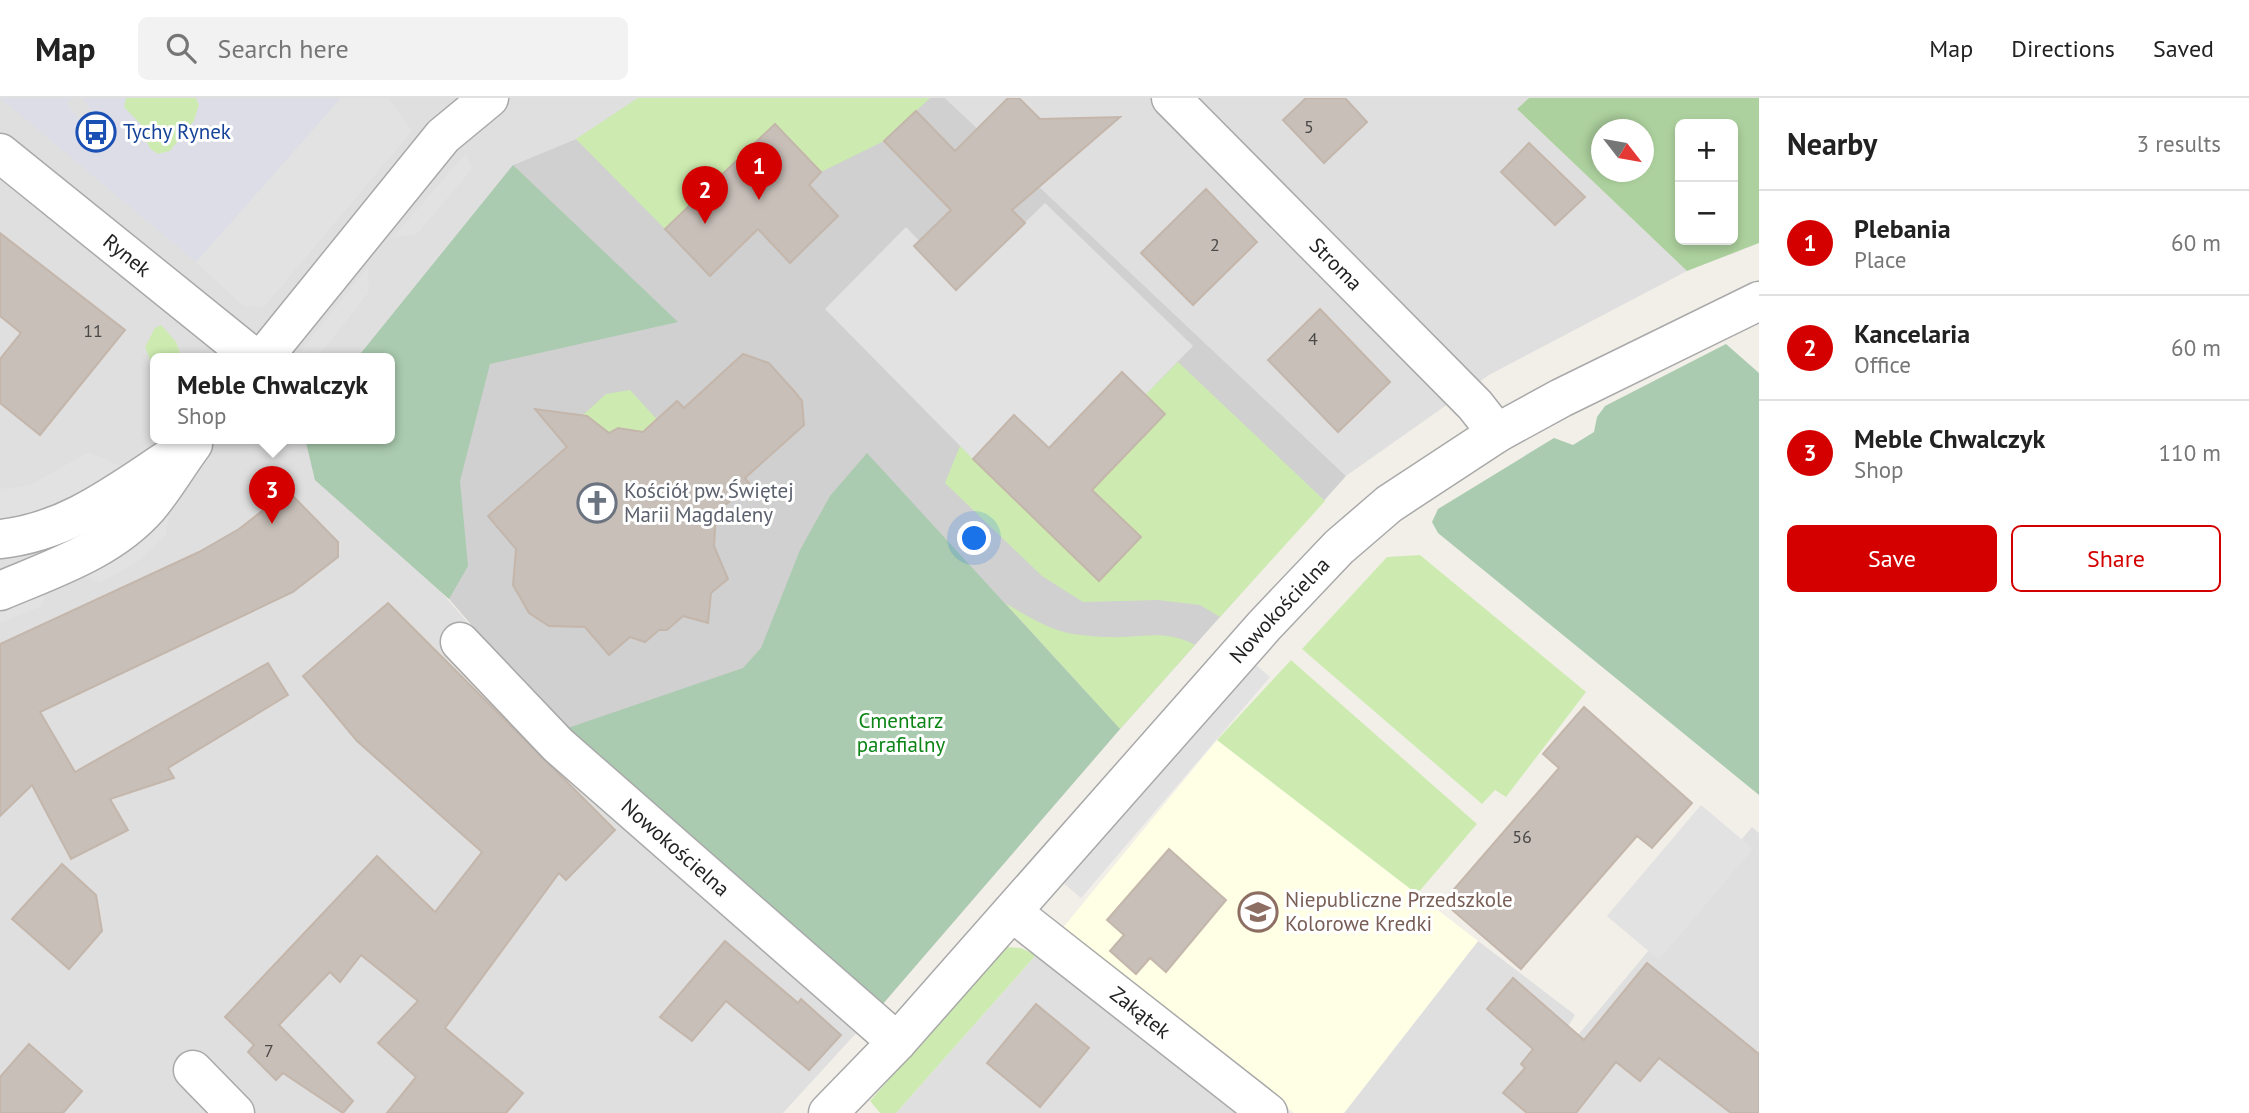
<!DOCTYPE html>
<meta charset="utf-8">
<style>
body{margin:0;font-family:"PT Sans",sans-serif;background:#f2f2f2;color:#222}
.controls{position:absolute;right:21px;top:21px;display:grid;overflow:hidden;border-radius:10px;box-shadow:0 4px 10px #0003}
.controls button{width:63px;height:63px;display:grid;place-items:center;padding:0;border:0;border-bottom:2px solid #e0e0e0;background:#fff;color:#222;font:35px sans-serif}
.compass{position:absolute;left:1591px;top:21px;width:63px;height:63px;border-radius:50%;background:#fff;box-shadow:0 4px 10px #0003;rotate:121deg}
.you{position:absolute;left:975px;top:441px;width:24px;height:24px;margin:-18px;border:5px solid #fff;border-radius:50%;background:#1a73e8;box-shadow:0 0 0 10px #1a73e833}
.badge{display:grid;place-items:center;width:46px;height:46px;border-radius:50%;background:#d40000;color:#fff;font-size:23px;font-weight:700}
.pin{position:absolute;translate:-50% -58px;filter:drop-shadow(0 2px 4px #0008)}
.pin::after{content:'';position:absolute;top:37px;width:24px;height:21px;background:inherit;clip-path:polygon(0 0,100% 0,50% 100%)}
.popup{position:absolute;left:150px;top:255px;width:245px;height:91px;box-sizing:border-box;display:grid;place-content:center;border-radius:10px;background:#fff;filter:drop-shadow(0 2px 5px #0005);font-size:23px;white-space:nowrap;color:#767676}
.popup b{font-size:26px;color:#222}
.popup::after{content:'';position:absolute;left:50%;top:100%;margin-left:-14px;border:14px solid transparent;border-top-color:#fff}
.list{margin:0;padding:0;list-style:none}
h2{display:flex;justify-content:space-between;align-items:center;height:91px;margin:0;padding:0 28px;font-size:30px}
h2 small{font-size:23px;font-weight:400;color:#767676}
.list li{display:grid;grid-template-columns:46px 1fr auto;gap:21px;align-items:center;box-sizing:border-box;height:105px;padding:0 28px;border-top:2px solid #e0e0e0}
.list b{display:block;font-size:26px;white-space:nowrap}
.list p{margin:0;font-size:23px;white-space:nowrap;color:#767676}
.list em{font-size:23px;font-style:normal;color:#767676}
.actions{display:flex;gap:14px;padding:21px 28px}
.actions a{flex:1;padding:16px 0;border:2px solid #d40000;border-radius:10px;text-align:center;font-size:24px;color:#d40000}
.actions .main{background:#d40000;color:#fff}
.icon{flex:none;width:38px;height:38px;fill:none;stroke:currentColor;stroke-width:2;stroke-linecap:round;stroke-linejoin:round}
.map{position:relative;flex:none;width:1759px;height:1015px;overflow:hidden}
header{display:flex;align-items:center;gap:42px;box-sizing:border-box;height:98px;padding:0 35px;background:#fff;border-bottom:2px solid #e0e0e0}
header strong{font-size:33px}
nav{display:flex;gap:38px;margin-inline-start:auto;font-size:24px}
.search{width:490px;height:63px;background:#f2f2f2;display:flex;align-items:center;gap:18px;box-sizing:border-box;padding:0 24px;border-radius:10px;color:#767676;font-size:26px}
main{display:flex}
aside{flex:1;background:#fff}
.map>svg:first-child{display:block}
.residential{fill:#e0dfdf}
.education{fill:#ffffe5}
.religious{fill:#d0d0d0}
.grass{fill:#cdebb0}
.forest{fill:#add19e;fill-rule:evenodd}
.cemetery{fill:#aacbaf}
.parking{fill:#e2e2e2}
.plaza{fill:#dddde8}
.building{fill:#c7bfb8;stroke:#c4b6ab;stroke-width:2}
.lines{fill:none;stroke-linecap:round;stroke-linejoin:round}
.minor-casing{stroke:#a9a9a9;stroke-width:41}
.minor{stroke:#fff;stroke-width:38}
.labels{text-anchor:middle;stroke-width:6;stroke-linejoin:round;paint-order:stroke}
.number-label{font-size:18px;fill:#4b4948}
.transit-label{font-size:21px;fill:#164399;stroke:#fff;text-anchor:start}
.street-label{font-size:21px;fill:#222;stroke:#fff}
.worship-label{font-size:21px;fill:#5b616d;stroke:#fff;text-anchor:start}
.park-label{font-size:21px;fill:#0c8416;stroke:#fff}
.education-label{font-size:21px;fill:#785e54;stroke:#fff;text-anchor:start}
</style>
<header>
<strong>Map</strong>
<div class="search"><svg class="icon" aria-label="search" viewBox="0 0 24 24"><circle cx="10" cy="10" r="6"/><path d="M15 15l6 6"/></svg>Search here</div>
<nav><a>Map</a><a>Directions</a><a>Saved</a></nav>
</header>
<main>
<div class="map">
<svg width="1759" height="1015" viewBox="0 0 1759 1015">
<rect width="100%" height="100%" fill="#f2efe9"/>
<g class="residential">
<path d="M0 0H638L576 41 513 67 357 260H155V340H305L315 382 443 496 562 632 881 908 783 1015H0Z"/>
<path d="M945 0H1529L1518 12 1687 173 1489 277 1346 378Z"/>
<path d="M1752 729 1759 735V1015H1344L1478 843 1575 917 1564 935 1573 943Z"/>
<path d="M1036 857 1238 1015H896Z"/>
</g>
<path class="education" d="M1217 642 1478 843 1344 1015H1294L1062 831Z"/>
<path class="religious" d="M638 0H945L1346 378 1120 631 881 908 562 632 449 501 315 382 305 340H389V260H357L513 67 576 41Z"/>
<g class="grass">
<path d="M126 0H196L199 7 194 23 170 53 158 56C148 50 145 44 146 32L124 9Z"/>
<path d="M638 0H930L884 43 821 74 775 26 665 131 576 41Z"/>
<path d="M161 227 176 244 182 260H155V274L145 249 155 230Z"/>
<path d="M1178 264 1325 403 1220 519 1200 507 1158 502 1083 504 1042 478 945 385 960 348 1100 482 1141 439 1092 392 1165 316 1145 297Z"/>
<path d="M630 292 663 328 625 361 590 320 582 318 606 296Z"/>
<path d="M1420 457 1586 594 1506 699 1495 692 1482 706 1302 551 1387 459Z"/>
<path d="M1005 505C1026 517 1049 532 1073 536 1089 538 1106 540 1122 539 1150 538 1169 533 1195 547L1120 631Z"/>
<path d="M1291 562 1477 726 1417 796 1217 642Z"/>
<path d="M1004 849 1021 850 1036 857 896 1015H880L870 1003Z"/>
</g>
<path class="forest" d="M1529 0H1759V145L1687 173 1517 11ZM1680 26H1733V142H1680ZM1602 32H1644V74H1602Z"/>
<g class="cemetery">
<path d="M513 67 678 224 490 266 460 383 468 468 449 501 315 382 305 340H389V260H357Z"/>
<path d="M1726 246 1759 275V697L1438 435 1432 424 1438 411 1554 340 1573 347 1594 334 1597 319 1605 308Z"/>
<path d="M867 355 1120 631 881 908 562 632 743 570 761 550 800 452 830 398Z"/>
</g>
<g class="parking">
<path d="M341 0H389L412 33 264 209 243 208 196 164Z"/>
<path d="M466 55 472 71 416 137 393 139Z"/>
<path d="M1045 105 1193 248 1145 297 1121 274 1049 350 1014 318 973 361 825 211 906 129 961 187Z"/>
<path d="M368 169 369 194 317 260H295Z"/>
<path d="M89 354 124 370 81 399 34 420 0 425V391L30 387Z"/>
<path d="M169 416 166 437 137 464 99 485 81 476 126 449Z"/>
<path d="M46 491 42 508 0 525V508Z"/>
<path d="M1250 562 1270 579 1081 800 1061 783Z"/>
<path d="M1701 707 1753 751 1659 862 1607 818Z"/>
</g>
<path class="plaza" d="M0 0H72L66 5 80 23 92 13 82 0H126L124 9 146 32 145 42 150 51 158 56 170 53 194 23 199 7 196 0H341L196 164Z"/>
<g class="building">
<path d="M1008 0H1019L1040 21 1120 19 1012 112 1025 125 956 192 914 148 951 112 884 43 916 13 955 53Z"/>
<path d="M1306 0H1345L1367 24 1324 65 1283 22Z"/>
<path d="M775 26 821 74 809 87 838 118 790 165 758 131 710 178 665 131Z"/>
<path d="M1529 45 1585 99 1555 127 1501 74Z"/>
<path d="M1206 91 1257 144 1193 207 1141 155Z"/>
<path d="M0 135 125 232 40 337 0 305V261L21 235 0 218Z"/>
<path d="M1320 211 1390 284 1338 334 1268 262Z"/>
<path d="M743 256 769 265 794 293 802 303 804 327 745 380 749 385 716 416 714 448 728 481 711 495 708 525 683 518 667 532H659L645 544 630 539 609 557 585 529 549 528 529 515 513 487 516 451 488 418 567 349 535 311 587 318 609 335 618 330 643 334 677 303 684 310Z"/>
<path d="M1122 274 1165 316 1092 392 1141 439 1099 483 973 361 1014 317 1049 350Z"/>
<path d="M288 393 338 444V459L293 494 40 614 75 674 268 565 288 597 168 670 174 680 110 701 128 732 71 761 32 687 0 718V546L199 454 239 431Z"/>
<path d="M388 505 615 732 566 782 559 775 445 930 523 995 506 1015H387L416 979 378 945 418 903 361 857 340 884 330 874 279 927 353 1003 343 1015 283 975 276 982 248 954 254 947 225 919 377 758 435 814 482 754 357 643 303 578Z"/>
<path d="M1584 609 1692 705 1652 750 1637 738 1521 871 1443 804 1559 670 1543 656Z"/>
<path d="M1169 751 1226 802 1166 874 1150 860 1136 876 1110 853 1124 837 1107 822Z"/>
<path d="M62 766 96 797 102 833 69 871 12 821Z"/>
<path d="M725 843 798 905 801 901 841 937 809 972 726 903 692 943 660 919Z"/>
<path d="M1647 865 1759 956V1015H1731L1659 960 1640 983 1616 964 1576 1015H1527L1503 995 1525 970 1521 966 1533 951 1487 911 1513 880 1584 942Z"/>
<path d="M1036 906 1089 950 1040 1009 987 965Z"/>
<path d="M29 946 82 993 63 1015H0V979Z"/>
</g>
<g class="lines">
<g class="minor-casing">
<g id="minor">
<path id="s1" d="M1171 0 1475 307 1497 335"/>
<path id="s2" d="M0 55 254 260"/>
<path d="M263 260 443 38 489 0"/>
<path d="M0 441C68 434 118 394 173 358"/>
<path d="M0 493C52 471 111 452 149 408 165 389 178 366 193 346"/>
<path id="s3" d="M460 544 558 647 897 944"/>
<path id="s4" d="M1012 814 1268 1015"/>
<path d="M193 972 235 1015"/>
<path id="s5" d="M828 1015 897 944 1264 528 1339 449 1389 406 1497 335 1561 300 1759 203"/>
</g>
</g>
<use href="#minor" class="minor"/>
</g>
<defs>
<g id="bus-ring" transform="scale(2.0125)"><circle r="9.5" fill="#fff" stroke="#1a4fb4" stroke-width="1.5"/><path d="M-5-6H5V4H4V6H2V4H-2V6H-4V4H-5ZM-3.5-4V0h7V-4ZM-3.5 1.2v1.5H-2V1.2ZM2 1.2v1.5H3.5V1.2Z" fill="#1a4fb4"/></g>
<g id="church-ring" transform="scale(2.0125)"><circle r="9.5" fill="#fff" stroke="#6b7280" stroke-width="1.5"/><path d="M-1.2-6h2.4v3.5h3.3v2.4h-3.3V6h-2.4V-.1h-3.3v-2.4h3.3Z" fill="#6b7280"/></g>
<g id="school-ring" transform="scale(2.0125)"><circle r="9.5" fill="#fff" stroke="#8d6e63" stroke-width="1.5"/><path d="M0-5L7-2L0 1L-7-2ZM-4 1L0 2.5L4 1V4Q0 6-4 4Z" fill="#8d6e63"/></g>
</defs>
<g fill-rule="evenodd">
<use href="#bus-ring" x="96" y="34"/>
<use href="#church-ring" x="597" y="405"/>
<use href="#school-ring" x="1258" y="814"/>
</g>
<g class="labels">
<g class="number-label">
<text x="1309" y="35">5</text>
<text x="1215" y="153">2</text>
<text x="93" y="239">11</text>
<text x="1313" y="247">4</text>
<text x="1522" y="745">56</text>
<text x="269" y="959">7</text>
</g>
<g class="transit-label">
<text x="123" y="41">Tychy Rynek</text>
</g>
<g class="street-label">
<text dy="7" stroke="none"><textPath href="#s2" startOffset="163">Rynek</textPath></text>
<text dy="7" stroke="none"><textPath href="#s1" startOffset="234">Stroma</textPath></text>
<text dy="7" stroke="none"><textPath href="#s5" startOffset="676">Nowokościelna</textPath></text>
<text dy="7" stroke="none"><textPath href="#s3" startOffset="298">Nowokościelna</textPath></text>
<text dy="7" stroke="none"><textPath href="#s4" startOffset="163">Zakątek</textPath></text>
</g>
<g class="worship-label">
<text x="624" y="400">Kościół pw. Świętej<tspan x="624" dy="24">Marii Magdaleny</tspan></text>
</g>
<g class="park-label">
<text x="901" y="630">Cmentarz<tspan x="901" dy="24">parafialny</tspan></text>
</g>
<g class="education-label">
<text x="1285" y="809">Niepubliczne Przedszkole<tspan x="1285" dy="24">Kolorowe Kredki</tspan></text>
</g>
</g>
</svg>
<div class="controls">
<button>+</button>
<button>−</button>
</div>
<svg class="compass" viewBox="-18 -18 36 36"><path d="M0-13l5 13h-10z" fill="#e53935"/><path d="M0 13l5-13h-10z" fill="#767676"/></svg>
<div class="you"></div>
<div class="pin badge" style="left:759px;top:102px">1</div>
<div class="pin badge" style="left:705px;top:126px">2</div>
<div class="pin badge" style="left:272px;top:426px">3</div>
<div class="popup"><b>Meble Chwalczyk</b>Shop</div>
</div>
<aside>
<h2>Nearby<small>3 results</small></h2>
<ul class="list">
<li><span class="badge">1</span><div><b>Plebania</b><p>Place</p></div><em>60 m</em></li>
<li><span class="badge">2</span><div><b>Kancelaria</b><p>Office</p></div><em>60 m</em></li>
<li><span class="badge">3</span><div><b>Meble Chwalczyk</b><p>Shop</p></div><em>110 m</em></li>
</ul>
<div class="actions"><a class="main">Save</a><a>Share</a></div>
</aside>
</main>
